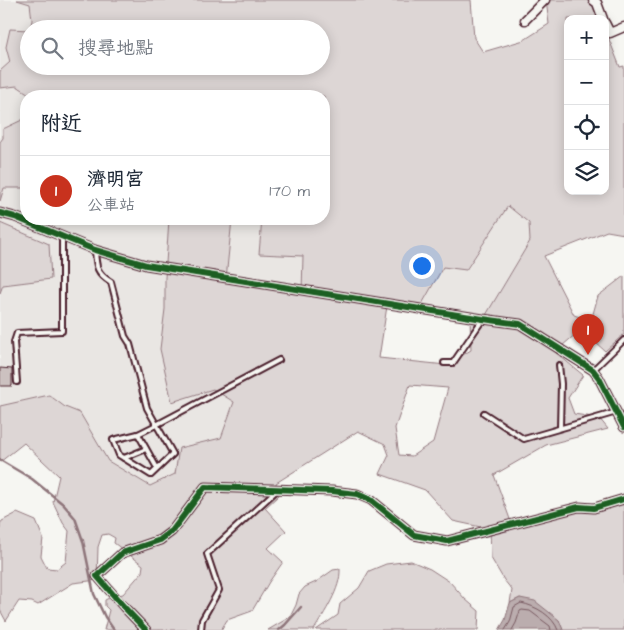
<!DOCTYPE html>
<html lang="zh-TW">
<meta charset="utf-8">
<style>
body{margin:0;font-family:"Architects Daughter","LXGW WenKai TC",sans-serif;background:#f2f2f3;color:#1f2937}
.controls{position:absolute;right:15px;top:15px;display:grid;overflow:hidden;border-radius:10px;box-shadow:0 2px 12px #0003}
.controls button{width:45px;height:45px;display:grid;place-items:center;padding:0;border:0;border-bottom:1px solid #e0e1e3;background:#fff;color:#1f2937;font:25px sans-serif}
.you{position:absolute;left:421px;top:265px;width:18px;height:18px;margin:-12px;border:4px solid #fff;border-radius:50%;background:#1a73e8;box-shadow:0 0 0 8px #1a73e833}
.badge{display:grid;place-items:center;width:32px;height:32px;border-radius:50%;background:#c8321e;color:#fff;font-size:16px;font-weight:700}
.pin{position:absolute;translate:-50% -41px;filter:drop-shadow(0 1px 2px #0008)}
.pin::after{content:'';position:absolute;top:26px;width:18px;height:15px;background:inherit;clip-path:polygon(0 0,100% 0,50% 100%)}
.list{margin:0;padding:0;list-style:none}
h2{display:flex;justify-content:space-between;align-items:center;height:65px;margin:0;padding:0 20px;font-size:21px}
h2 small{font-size:16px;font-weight:400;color:#747a83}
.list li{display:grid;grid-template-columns:32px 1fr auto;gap:15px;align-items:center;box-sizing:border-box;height:70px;padding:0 20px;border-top:1px solid #e0e1e3}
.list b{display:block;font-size:19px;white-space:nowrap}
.list p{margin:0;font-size:16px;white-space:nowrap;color:#747a83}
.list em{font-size:16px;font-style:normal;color:#747a83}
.icon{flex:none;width:28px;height:28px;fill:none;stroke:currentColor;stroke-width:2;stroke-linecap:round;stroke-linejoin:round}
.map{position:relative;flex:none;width:624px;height:630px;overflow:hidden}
.search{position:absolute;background:#fff;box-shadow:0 2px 12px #0003;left:20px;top:20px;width:310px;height:55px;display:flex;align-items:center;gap:12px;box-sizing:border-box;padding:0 18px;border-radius:28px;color:#747a83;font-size:19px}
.panel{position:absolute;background:#fff;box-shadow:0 2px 12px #0003;left:20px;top:90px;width:310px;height:135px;border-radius:20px}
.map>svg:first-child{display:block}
.built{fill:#e9e6e3}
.green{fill:#ddd6d5;stroke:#947a80;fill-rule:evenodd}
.water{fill:#bbadae;stroke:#8e747a}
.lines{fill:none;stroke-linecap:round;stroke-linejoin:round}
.shore{stroke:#77585f;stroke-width:1}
.stream{stroke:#8e747a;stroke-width:2.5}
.building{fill:#ccc1c0;stroke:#4a1f2b}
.service-casing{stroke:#4a1f2b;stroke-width:8}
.minor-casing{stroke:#4a1f2b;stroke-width:11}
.service{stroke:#f6f6f2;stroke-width:4}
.minor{stroke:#f6f6f2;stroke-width:8}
.cycleway-casing{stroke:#f6f6f2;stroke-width:9}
.cycleway{stroke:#1b5e20;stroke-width:6}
</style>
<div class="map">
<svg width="624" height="630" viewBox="0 0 624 630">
<rect width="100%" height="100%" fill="#f6f6f2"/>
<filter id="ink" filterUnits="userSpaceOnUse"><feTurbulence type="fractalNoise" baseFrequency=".02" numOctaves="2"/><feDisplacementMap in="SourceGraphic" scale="10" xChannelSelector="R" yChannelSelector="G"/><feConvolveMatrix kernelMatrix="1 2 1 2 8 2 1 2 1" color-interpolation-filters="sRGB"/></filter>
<g filter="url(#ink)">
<g class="built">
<path d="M0 0H17L30 4 32 20 29 30 10 29 6 47 10 62 0 71Z"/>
<path d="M17 86 30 94V96H26V116L22 120 3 129V138L0 142V88Z"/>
<path d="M4 188H26V219H169L165 278V309L283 351 234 402 221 438 188 446 177 459 175 474 156 483 152 487 108 461 80 413 65 407 49 395 0 406V293L3 285 50 279 49 244 0 223V201Z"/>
<path d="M508 205 529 223 530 241 483 320 418 311 443 266 467 270Z"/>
<path d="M232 219H262L259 254 303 256 302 292 226 279Z"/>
</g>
<g class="green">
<path d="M17 0H471L474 38 483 52 524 40 549 24 546 0H593L601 19H568V191H605V29L620 67 624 66V234L607 231 544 256 574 315 591 321 598 296 624 276V334L605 351 587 335 577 333 555 352 583 375 568 398 574 414 599 418 608 429 546 445 494 475 511 522 624 501V630H563L559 620 520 598 510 603 512 590 504 580 491 558 490 529 453 521 425 490 380 474 389 455 385 444 358 431 276 483 279 495 265 508 286 531 268 548 283 562 269 582 252 611 227 620 221 630H104L109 610 105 606V600L113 596 123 594 142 572 143 565 114 543 115 538 108 534 102 535 98 547 97 580 73 583 38 605 32 602 19 601 6 621 0 610V524L2 521 17 513 36 521 43 538 41 556 47 568 57 569 66 562 69 531 63 523 53 502 59 476 24 443 0 462V406L49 395 65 407 80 413 108 461 150 486 175 474 179 448 221 438 234 402 213 389 172 402 160 349 165 309V278L169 219H232L226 279 302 292 303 256 259 254 262 219H324V96H30L29 94 17 86 0 88V71L10 62 6 47 10 29 29 30V66H321V29H30L32 20 30 4ZM508 206 529 223 530 241 483 320 470 318 471 350 446 365 379 358 387 306 418 311 443 267 466 270ZM410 385 448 388 433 442 412 456 399 455 395 428Z"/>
<path d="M26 116V188H4L0 201V142L3 138V129L22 120Z"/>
<path d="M0 223 49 244 51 279 3 285 0 293Z"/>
<path d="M411 561 430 569 450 582 465 599 479 611 478 630H316L338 615 340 604 359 588 369 571 386 564Z"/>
<path d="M340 569C341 589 324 613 314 630H268L290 617 296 605 299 594 305 587 316 582 333 570Z"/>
</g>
<path class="water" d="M520 598 535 601 559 620 563 630H499L505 620 510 603Z"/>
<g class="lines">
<g class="shore">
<path d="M505 630 510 622 514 607 521 603C536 606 553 616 558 630"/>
<path d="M512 630 516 623 520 611 522 610 530 611 550 626 551 630"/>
</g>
<g class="stream">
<path d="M0 460 32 479 63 504 75 518 83 541 94 594 105 617 114 630"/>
<path d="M279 630 285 625 301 607"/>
</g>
</g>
<path class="building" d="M0 368 12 369V386H0Z"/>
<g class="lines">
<g class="service-casing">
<g id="service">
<path d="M95 250C96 266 96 273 111 282L125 336 130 344 147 408 173 454 151 475 119 455 113 440 138 434 156 425 279 360"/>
<path d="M444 363H453L483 319"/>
<path d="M559 365 561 384 560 428"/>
<path d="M593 370 624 340"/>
<path d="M17 382 14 342 17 333 62 331V236"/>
<path d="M484 413 524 439 617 412"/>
<path d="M138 434 157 468"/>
<path d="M124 458 146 449"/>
<path d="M201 630 202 620 219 590 207 554 277 490"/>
</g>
</g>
<g class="minor-casing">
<g id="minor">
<path d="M593 0 597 3 603 19"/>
<path d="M525 20 545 0"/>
<path d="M605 23 610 33 624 27"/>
<path d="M0 213 15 217 95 250 146 265 483 319 520 324 593 370 599 378 624 427"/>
<path d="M146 630 124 607 97 576 122 553 160 540 172 531 205 487 332 491 357 494 371 500 414 535 447 541 579 507 594 508 624 499"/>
</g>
</g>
<use href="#service" class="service"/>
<use href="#minor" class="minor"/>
<g class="cycleway-casing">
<g id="cycleway">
<path d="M0 213 15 217 95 250 146 265 483 319 520 324 593 370 599 378 624 427"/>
<path d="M146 630 124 607 97 576 122 553 160 540 172 531 205 487 332 491 357 494 371 500 414 535 447 541 579 507 594 508 624 499"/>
</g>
</g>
<use href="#cycleway" class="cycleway"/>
</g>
</g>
</svg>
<div class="controls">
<button>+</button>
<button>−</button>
<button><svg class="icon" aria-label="locate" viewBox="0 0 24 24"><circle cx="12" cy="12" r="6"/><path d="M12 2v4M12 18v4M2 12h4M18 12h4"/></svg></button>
<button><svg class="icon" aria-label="layers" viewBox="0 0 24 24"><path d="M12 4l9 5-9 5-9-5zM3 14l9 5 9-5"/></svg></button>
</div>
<div class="you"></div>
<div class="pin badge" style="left:588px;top:355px">1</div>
<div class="search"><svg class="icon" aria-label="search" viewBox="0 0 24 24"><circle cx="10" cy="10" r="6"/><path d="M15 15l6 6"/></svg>搜尋地點</div>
<section class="panel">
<h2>附近<small></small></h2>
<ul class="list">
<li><span class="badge">1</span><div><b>濟明宮</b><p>公車站</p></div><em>170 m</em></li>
</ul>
</section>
</div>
